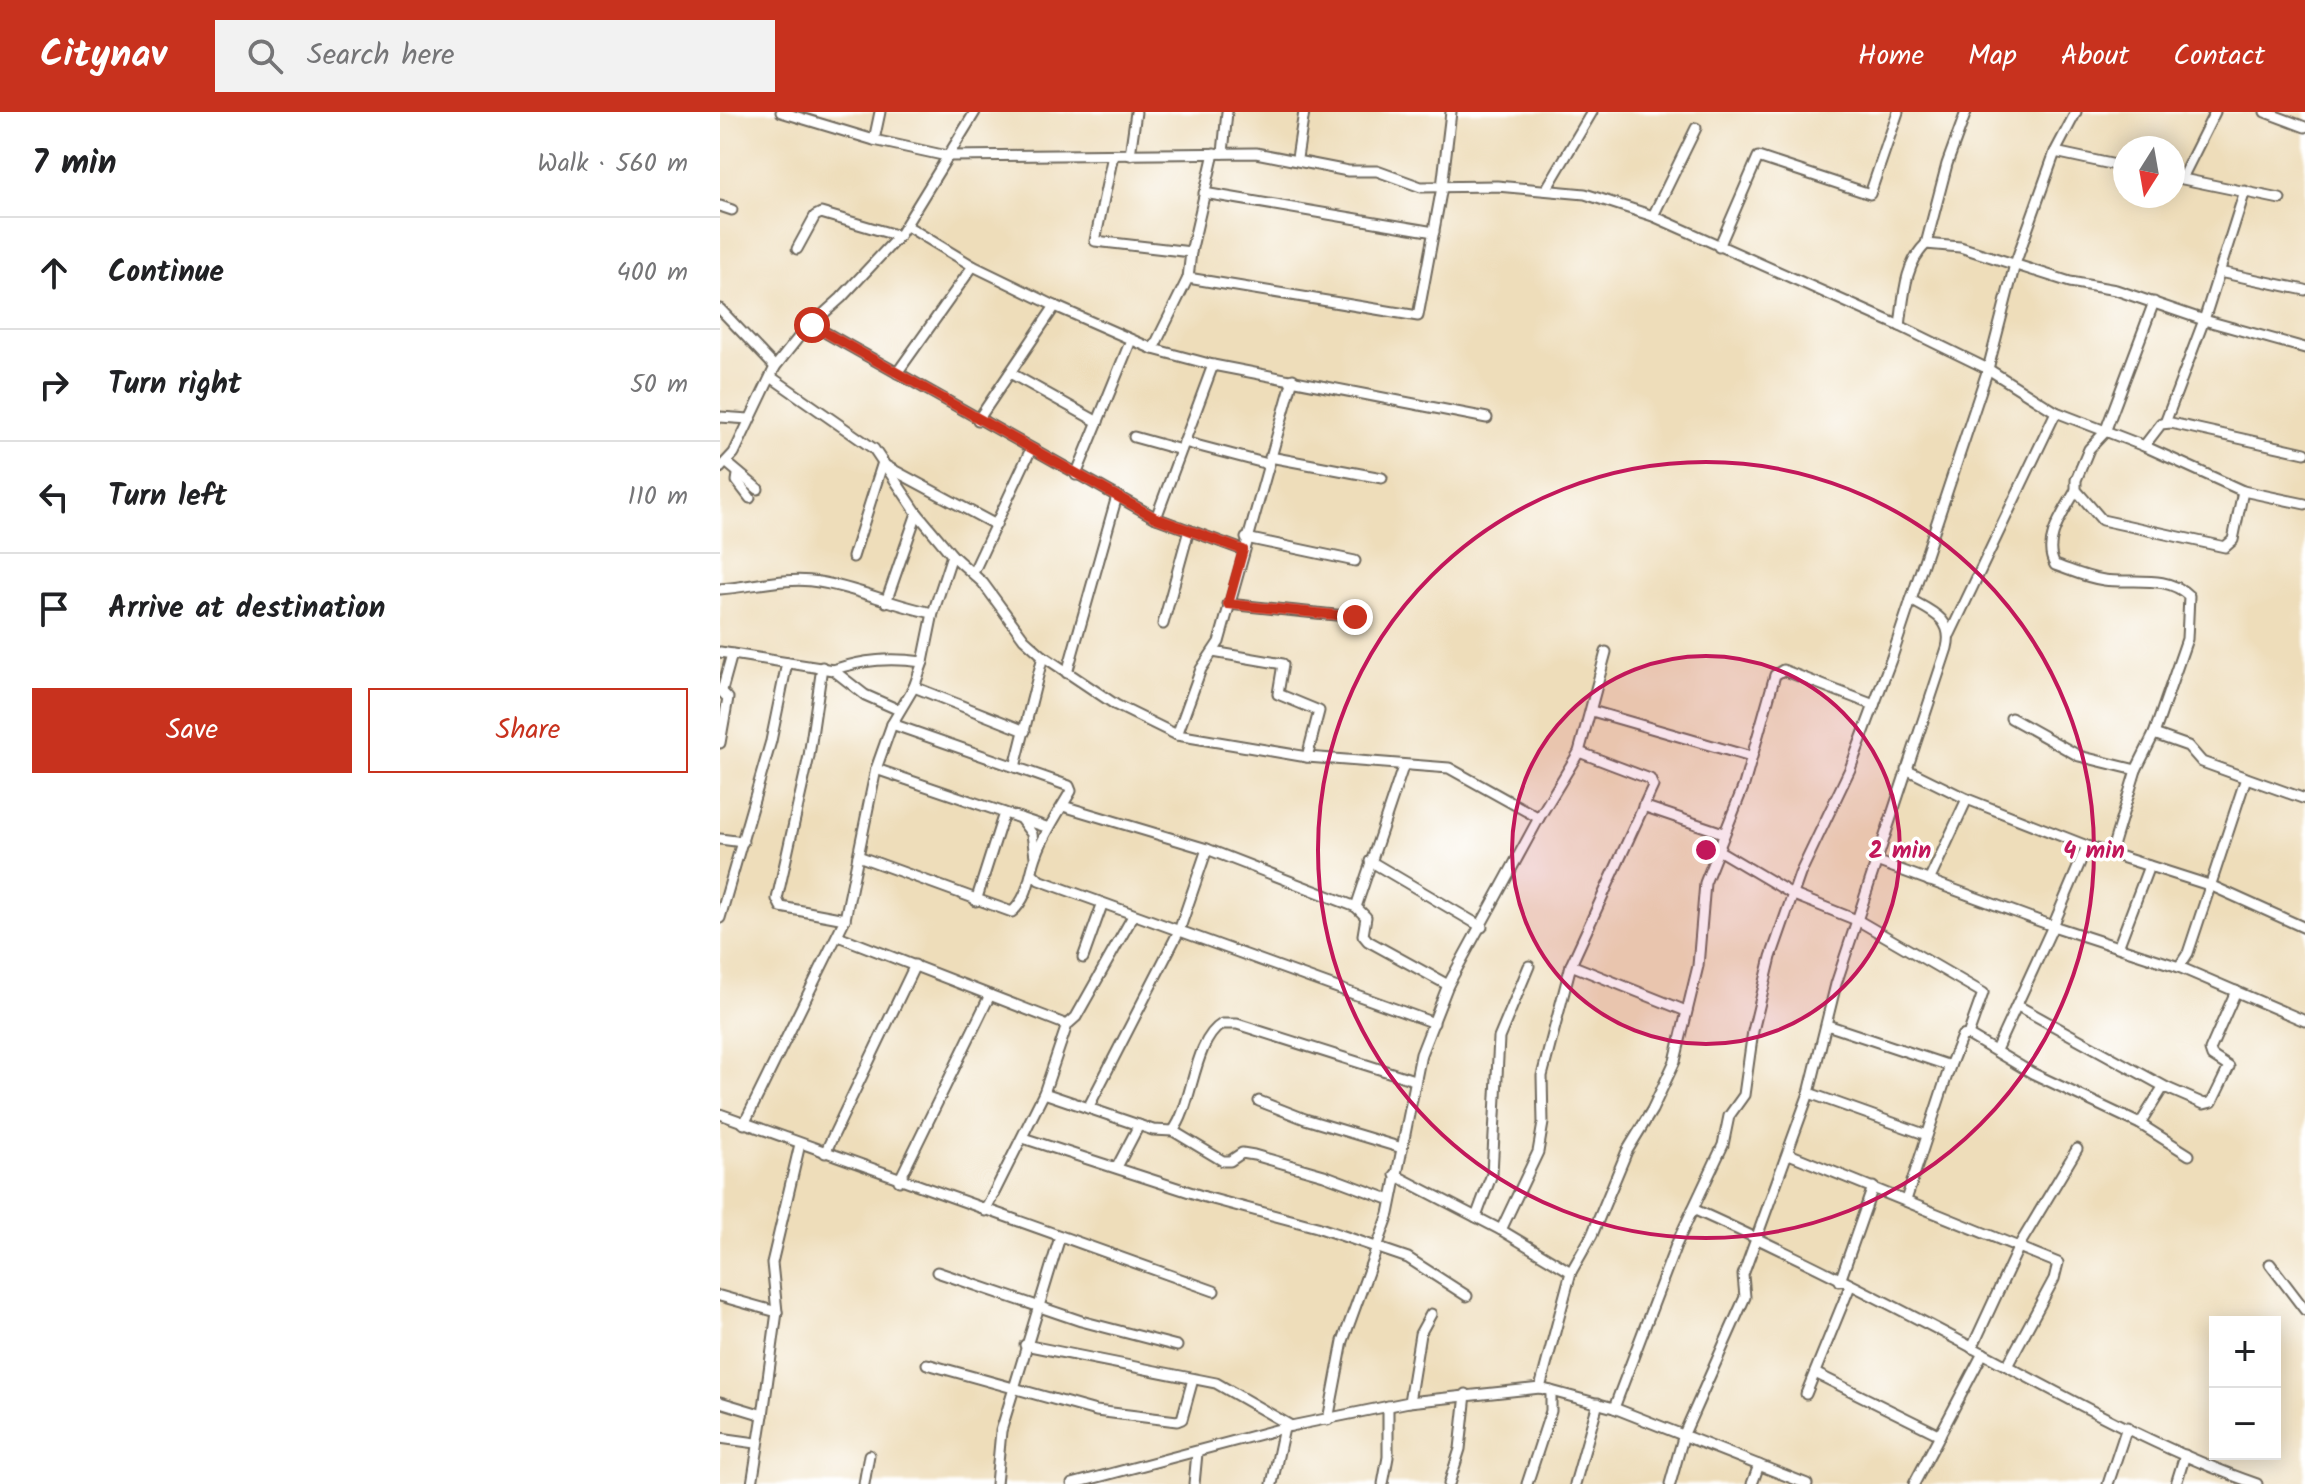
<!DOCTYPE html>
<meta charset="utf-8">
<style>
body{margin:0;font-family:Kalam,sans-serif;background:#f2f2f2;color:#202124}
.controls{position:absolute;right:24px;bottom:24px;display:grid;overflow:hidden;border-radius:0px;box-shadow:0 4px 20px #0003}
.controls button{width:72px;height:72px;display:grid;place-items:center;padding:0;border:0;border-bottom:2px solid #e0e0e0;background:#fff;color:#202124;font:40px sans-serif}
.compass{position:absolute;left:1393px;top:24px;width:72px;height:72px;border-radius:50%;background:#fff;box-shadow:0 4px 20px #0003;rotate:191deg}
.stop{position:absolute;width:24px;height:24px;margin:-18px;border:6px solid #c8321e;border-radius:50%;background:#fff}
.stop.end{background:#c8321e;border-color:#fff;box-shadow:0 2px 8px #0008}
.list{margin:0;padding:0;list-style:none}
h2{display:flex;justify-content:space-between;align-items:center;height:104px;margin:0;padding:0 32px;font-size:34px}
h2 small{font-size:26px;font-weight:400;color:#757577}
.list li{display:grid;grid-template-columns:52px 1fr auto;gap:24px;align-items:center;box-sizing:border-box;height:112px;padding:0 32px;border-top:2px solid #e0e0e0}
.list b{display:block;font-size:30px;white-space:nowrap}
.list em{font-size:26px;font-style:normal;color:#757577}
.actions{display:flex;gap:16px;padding:24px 32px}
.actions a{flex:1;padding:18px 0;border:2px solid #c8321e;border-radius:0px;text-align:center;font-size:28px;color:#c8321e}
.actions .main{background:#c8321e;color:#fff}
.icon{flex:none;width:44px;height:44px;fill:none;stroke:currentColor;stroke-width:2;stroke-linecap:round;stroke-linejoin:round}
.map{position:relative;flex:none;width:1585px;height:1372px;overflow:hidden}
header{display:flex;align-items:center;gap:48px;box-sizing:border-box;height:112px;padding:0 40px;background:#c8321e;color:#fff}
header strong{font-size:38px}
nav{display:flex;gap:44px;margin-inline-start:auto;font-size:28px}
.search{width:560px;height:72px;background:#f2f2f2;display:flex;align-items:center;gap:20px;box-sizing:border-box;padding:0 28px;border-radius:0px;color:#757577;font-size:30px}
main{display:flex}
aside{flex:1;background:#fff}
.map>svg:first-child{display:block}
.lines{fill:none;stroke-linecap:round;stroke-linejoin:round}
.street-casing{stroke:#6f695d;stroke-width:13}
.street{stroke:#fff;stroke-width:9}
.route{stroke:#c8321e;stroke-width:10}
.ring{fill:none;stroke:#c2185b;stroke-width:4}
.centre{fill:#c2185b;stroke:#fff;stroke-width:4}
.ring-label{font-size:24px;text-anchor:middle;font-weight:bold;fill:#c2185b;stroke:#fff;stroke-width:7;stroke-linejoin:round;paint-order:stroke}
</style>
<header>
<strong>Citynav</strong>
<div class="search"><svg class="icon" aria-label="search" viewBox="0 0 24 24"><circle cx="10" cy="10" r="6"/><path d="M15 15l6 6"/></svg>Search here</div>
<nav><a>Home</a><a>Map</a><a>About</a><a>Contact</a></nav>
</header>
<main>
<aside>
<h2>7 min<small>Walk · 560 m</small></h2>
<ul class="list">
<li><svg class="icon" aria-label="ahead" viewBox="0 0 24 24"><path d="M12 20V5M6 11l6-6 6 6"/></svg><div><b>Continue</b></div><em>400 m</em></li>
<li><svg class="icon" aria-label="right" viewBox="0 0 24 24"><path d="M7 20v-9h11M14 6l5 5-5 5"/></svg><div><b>Turn right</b></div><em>50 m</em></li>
<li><svg class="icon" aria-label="left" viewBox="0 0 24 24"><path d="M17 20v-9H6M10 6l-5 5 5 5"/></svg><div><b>Turn left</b></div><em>110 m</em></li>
<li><svg class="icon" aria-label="arrive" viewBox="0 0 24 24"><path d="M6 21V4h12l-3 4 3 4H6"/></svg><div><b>Arrive at destination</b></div></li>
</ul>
<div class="actions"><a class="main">Save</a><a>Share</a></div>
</aside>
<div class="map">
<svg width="1585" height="1372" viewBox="0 0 1585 1372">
<rect width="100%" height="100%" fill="#fff"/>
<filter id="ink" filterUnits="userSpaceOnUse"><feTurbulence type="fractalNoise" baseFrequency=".0125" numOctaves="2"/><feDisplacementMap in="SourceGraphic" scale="16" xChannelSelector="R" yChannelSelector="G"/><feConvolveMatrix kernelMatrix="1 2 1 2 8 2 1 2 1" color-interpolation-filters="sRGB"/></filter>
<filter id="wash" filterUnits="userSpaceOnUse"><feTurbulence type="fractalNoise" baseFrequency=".006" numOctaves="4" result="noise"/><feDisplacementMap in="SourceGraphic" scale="32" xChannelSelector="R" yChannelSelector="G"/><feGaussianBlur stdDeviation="1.8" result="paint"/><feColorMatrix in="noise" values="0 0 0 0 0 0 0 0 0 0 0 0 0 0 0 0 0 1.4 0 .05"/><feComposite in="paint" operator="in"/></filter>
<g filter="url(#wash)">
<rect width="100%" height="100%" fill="#eeddba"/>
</g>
<g filter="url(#ink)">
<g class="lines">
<g class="street-casing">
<g id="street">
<path d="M61 0 154 28 227 44 536 41 628 59H657L701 75 777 74 865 82 933 104 1180 214 1268 257 1336 300 1230 522"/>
<path d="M1545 0 1585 15"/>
<path d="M154 28 160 0"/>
<path d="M1335 40 1405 55"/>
<path d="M503 41 507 0"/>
<path d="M393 43 375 129 471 140 468 166"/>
<path d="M410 43 416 0"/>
<path d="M577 46 584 0"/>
<path d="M1453 65 1560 87"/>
<path d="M1462 66 1495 0"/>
<path d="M827 76 872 0"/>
<path d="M484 81 714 120"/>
<path d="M0 94 12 98"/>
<path d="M933 104 976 16"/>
<path d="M187 114 253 154 335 194 433 237 493 253 767 306"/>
<path d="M1206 132 1227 52 1246 0"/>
<path d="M999 135 1038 45 1150 82 1178 0"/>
<path d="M77 137 95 104 101 101 179 124"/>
<path d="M471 140 494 41"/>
<path d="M1499 160 1585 178"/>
<path d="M1434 190 1385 320 1369 337 1356 368V378L1382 408 1505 435 1513 428 1523 379"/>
<path d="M0 197 55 255"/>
<path d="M92 213 436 406 523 438"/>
<path d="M1180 214C1184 185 1184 153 1206 132L1240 135 1350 170 1396 178 1484 208 1585 236"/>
<path d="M433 237 468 166 698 204 722 75 731 0"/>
<path d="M177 261 253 154"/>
<path d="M290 261 378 310"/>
<path d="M51 265 154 337 197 401 232 443 263 471 304 527 323 544 396 593 457 623 587 645 729 656 819 706"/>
<path d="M1336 300 1424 334 1441 312 1451 311 1585 341"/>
<path d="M0 305 29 307"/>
<path d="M258 308 335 194"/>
<path d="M1445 311 1484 208 1525 79"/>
<path d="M414 325 461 338"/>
<path d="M464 330 548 352"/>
<path d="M1424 334 1523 379 1585 392"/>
<path d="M550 345 662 366"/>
<path d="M7 351 38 377"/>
<path d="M166 354 276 413"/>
<path d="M0 356 14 341 55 255 82 221 121 186 179 124 255 0"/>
<path d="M18 363 17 369 30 386"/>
<path d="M356 363 411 228"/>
<path d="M1356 378C1345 399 1321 429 1335 453 1350 458 1367 466 1384 468 1412 472 1447 462 1469 484L1467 527 1434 622 1416 658 1391 741"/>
<path d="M436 406 493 253"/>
<path d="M526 426 635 449"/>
<path d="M133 445 163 350"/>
<path d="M253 461 311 337"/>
<path d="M0 477C31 475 68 464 99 470 138 476 174 494 213 501"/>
<path d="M166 490 197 401"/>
<path d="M508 492 635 505"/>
<path d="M443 512 469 418"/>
<path d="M0 540 113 558 145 583 179 598"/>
<path d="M493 540 563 552 558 582 599 599 587 645"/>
<path d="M102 555 89 644 57 787 61 795 125 807"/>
<path d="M113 558C144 547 171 546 203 550"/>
<path d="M347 561 397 384"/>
<path d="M194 575 305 619"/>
<path d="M0 578 8 586 0 631"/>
<path d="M2 578 12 542"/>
<path d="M872 599 1031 645"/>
<path d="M1291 606 1359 644 1416 658"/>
<path d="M1434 622 1468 634 1482 650 1585 687"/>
<path d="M457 623 481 557 499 530 573 267"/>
<path d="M295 655 323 544"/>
<path d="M156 657 329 716"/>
<path d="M1186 657 1247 687 1367 734 1492 774 1585 816"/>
<path d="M343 694 487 737 636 795 646 805 643 823 648 829 728 873"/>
<path d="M923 694 1003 721"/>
<path d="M300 706 312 722 315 745"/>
<path d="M0 727 23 730"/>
<path d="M998 738 1074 783 1139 809 1263 881 1248 923 1242 924 1230 954 1107 913"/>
<path d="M138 744 292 800C310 784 309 762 317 742 325 719 339 700 351 679L349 674 172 612"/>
<path d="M650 749 762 815"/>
<path d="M1159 750 1333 814 1367 734"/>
<path d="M314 763 319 768 714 911"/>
<path d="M1209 769 1247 687"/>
<path d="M256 789 284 701"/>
<path d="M636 795 683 655"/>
<path d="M0 806 51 629 67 551"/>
<path d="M118 824 347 913"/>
<path d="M1399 833 1429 754"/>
<path d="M363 846 382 793"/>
<path d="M851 853 966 899"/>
<path d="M1459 855 1468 841 1526 666"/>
<path d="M1298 894 1447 976"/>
<path d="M1248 923 1312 961 1420 1012 1469 1043"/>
<path d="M1276 938 1333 814 1459 855 1585 909"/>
<path d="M324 981 433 1018 453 1019 503 1049H510L522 1041 534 1043 604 1063 671 1088"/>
<path d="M1089 981 1207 1023"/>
<path d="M539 989 585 1007 682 1036"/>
<path d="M368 996 459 819 487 737"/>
<path d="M0 1002 494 1179"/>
<path d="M24 1012 125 807 156 657 172 612 194 575 203 550 213 501 232 443"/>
<path d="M1420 1012 1442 977 1447 976 1484 992 1492 990 1509 955 1492 944 1490 938 1516 879"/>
<path d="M453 1019C473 994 473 929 502 912H517L694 968"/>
<path d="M303 1026 485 1085 597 1115 688 1146 747 1184"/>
<path d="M105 1041 195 853"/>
<path d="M1069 1042 1338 1151 1334 1167 1287 1254"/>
<path d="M397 1055 419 1013"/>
<path d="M675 1063 781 1118 851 1160"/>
<path d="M179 1069 270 883"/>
<path d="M1186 1088 1230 954"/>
<path d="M973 1097C1073 1142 1171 1192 1268 1244 1355 1290 1444 1340 1537 1372"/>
<path d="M265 1099 324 981 347 913 356 905 413 804"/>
<path d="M756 1105 772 1062 779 926 809 854"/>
<path d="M781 1118 818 1040 823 1011 822 964 851 853 933 674 930 667 859 640"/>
<path d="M1550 1152 1585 1198"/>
<path d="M217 1160 361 1209 457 1234"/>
<path d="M1120 1169 1153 1075"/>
<path d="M0 1184 57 1200"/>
<path d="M305 1233 496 1271 571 1314"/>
<path d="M1252 1236 1300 1132 1357 1037"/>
<path d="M207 1252 376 1299 457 1309 462 1307 473 1267"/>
<path d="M1095 1261 1220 1323"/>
<path d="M820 1276 851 1160 872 1123 907 1039 932 998 955 949 978 854 985 771 1024 673 1055 563 1063 558 1154 593"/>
<path d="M1086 1282 1130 1174"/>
<path d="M0 1290 43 1303 32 1372"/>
<path d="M689 1290 700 1222 711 1202"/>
<path d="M894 1296 956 1133 1003 1033 1009 1004 1024 983 1033 919 1051 845 1080 762 1130 657 1172 545 1268 257 1295 152 1335 40 1356 0"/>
<path d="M43 1303 57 1200 52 1151 80 1032"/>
<path d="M608 1308 623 1229 669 1102 701 942 728 873 819 706 859 640 886 540"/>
<path d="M0 1326 36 1331"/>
<path d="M144 1372 149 1343"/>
<path d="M276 1372 281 1319 340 1125"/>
<path d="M352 1372 571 1314 689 1290 820 1276 894 1296 1087 1372"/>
<path d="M474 1372 477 1341"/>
<path d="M552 1372 564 1316"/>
<path d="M663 1372 668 1345V1294"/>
<path d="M729 1372 740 1337 746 1282"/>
<path d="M807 1372 831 1299V1279"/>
<path d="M855 1372 878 1291"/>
<path d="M950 1372 964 1322 1025 1185 1023 1163 1089 981 1116 872 1227 536C1234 508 1213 500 1191 488"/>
<path d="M1032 1372 1039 1353"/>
<path d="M1194 1372 1263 1241"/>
<path d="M1388 1372 1407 1315"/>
<path d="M1456 1372 1465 1343"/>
</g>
</g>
<use href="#street" class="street"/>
</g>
</g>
<g class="lines" filter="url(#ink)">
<path class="route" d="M92 213 436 406 523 438 508 492 635 505"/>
</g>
<circle cx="986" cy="738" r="194" fill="#c2185b" fill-opacity=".12"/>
<g class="ring">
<circle cx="986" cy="738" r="194"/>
<circle cx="986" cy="738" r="388"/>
</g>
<circle cx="986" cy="738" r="12" class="centre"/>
<g class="ring-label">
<text x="1180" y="746">2 min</text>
<text x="1374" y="746">4 min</text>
</g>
</svg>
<div class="controls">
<button>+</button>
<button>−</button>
</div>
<svg class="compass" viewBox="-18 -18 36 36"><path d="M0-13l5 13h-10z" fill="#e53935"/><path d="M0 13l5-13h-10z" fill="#757577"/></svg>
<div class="stop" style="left:92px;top:213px"></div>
<div class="stop end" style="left:635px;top:505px"></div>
</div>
</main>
